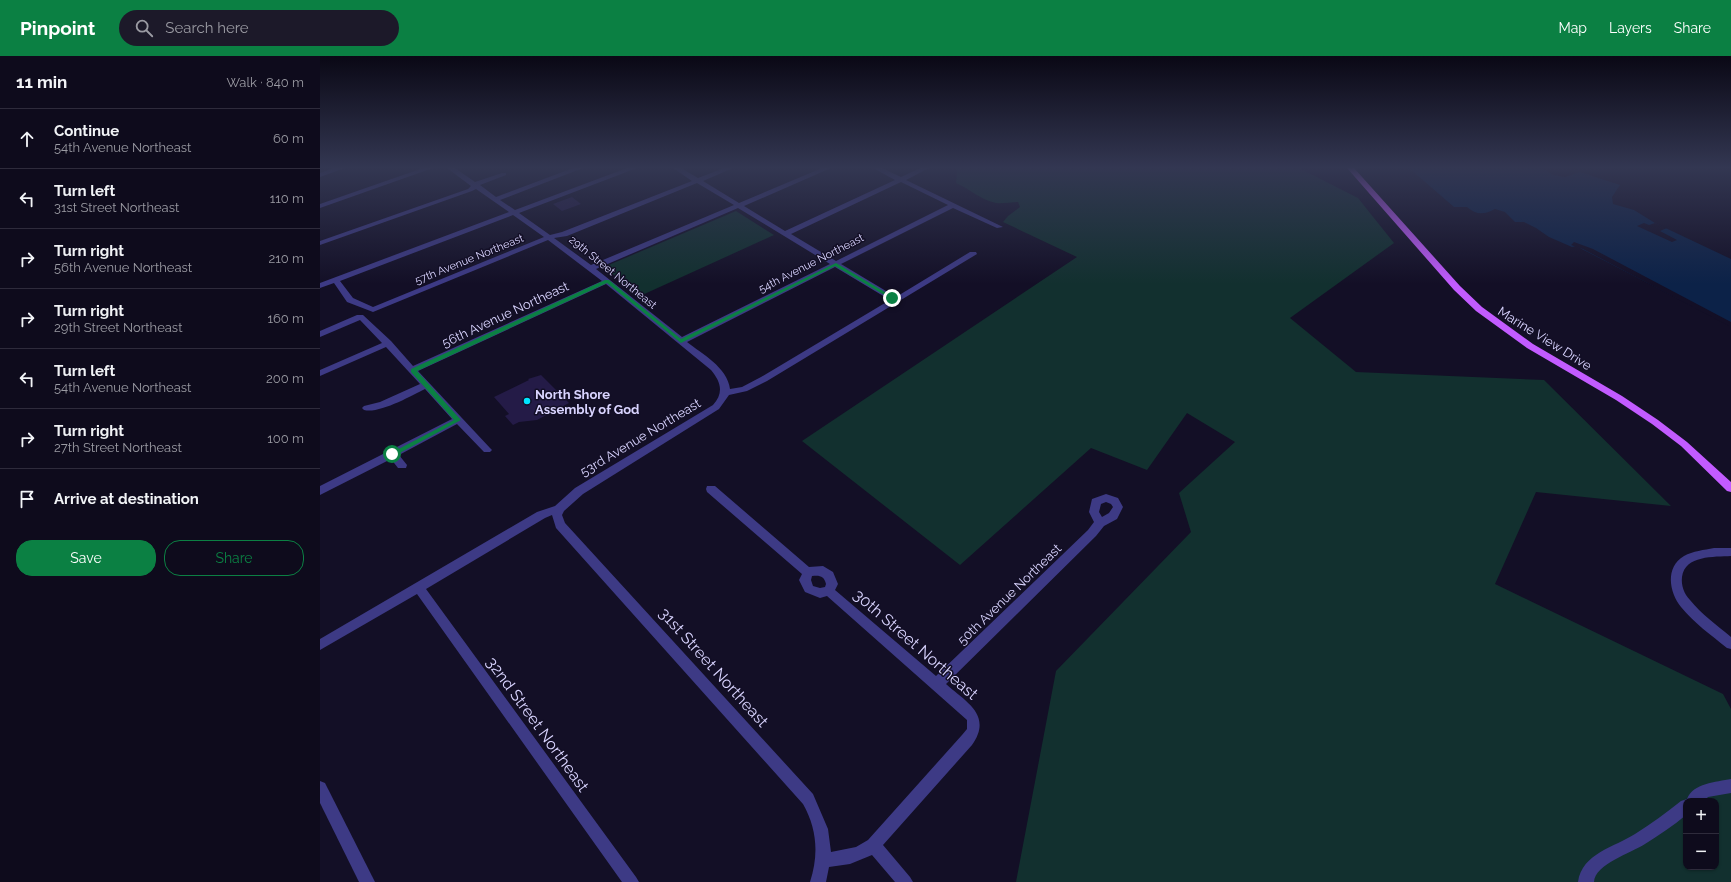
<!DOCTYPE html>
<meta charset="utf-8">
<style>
body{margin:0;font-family:Raleway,sans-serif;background:#1c1929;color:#f1f3f6}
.controls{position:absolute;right:12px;bottom:12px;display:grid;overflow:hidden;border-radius:8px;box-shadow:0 1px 3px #0004}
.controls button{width:36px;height:36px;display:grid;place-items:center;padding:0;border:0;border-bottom:1px solid #2e2b3b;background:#0e0b1c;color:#f1f3f6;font:20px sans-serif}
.stop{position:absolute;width:12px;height:12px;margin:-9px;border:3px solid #0b8043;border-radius:50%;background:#fff}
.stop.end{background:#0b8043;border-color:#fff;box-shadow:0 1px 4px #0008}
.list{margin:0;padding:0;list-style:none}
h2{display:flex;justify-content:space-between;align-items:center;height:52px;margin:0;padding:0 16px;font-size:17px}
h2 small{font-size:13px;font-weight:400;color:#9b9ba3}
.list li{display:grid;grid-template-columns:26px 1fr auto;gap:12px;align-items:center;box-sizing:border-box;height:60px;padding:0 16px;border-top:1px solid #2e2b3b}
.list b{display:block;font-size:15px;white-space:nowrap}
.list p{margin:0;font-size:13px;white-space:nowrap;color:#9b9ba3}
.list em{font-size:13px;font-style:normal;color:#9b9ba3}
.actions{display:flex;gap:8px;padding:12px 16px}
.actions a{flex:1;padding:9px 0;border:1px solid #0b8043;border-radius:16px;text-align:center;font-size:14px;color:#0b8043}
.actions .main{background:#0b8043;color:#fff}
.icon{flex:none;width:22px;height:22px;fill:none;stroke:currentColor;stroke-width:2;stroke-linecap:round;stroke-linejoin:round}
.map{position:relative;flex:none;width:1411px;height:826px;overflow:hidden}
header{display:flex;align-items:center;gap:24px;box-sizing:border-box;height:56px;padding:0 20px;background:#0b8043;color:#fff}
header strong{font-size:19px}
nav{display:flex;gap:22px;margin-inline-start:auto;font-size:14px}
.search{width:280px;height:36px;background:#1c1929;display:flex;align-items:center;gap:10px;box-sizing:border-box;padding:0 14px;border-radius:22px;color:#9b9ba3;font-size:15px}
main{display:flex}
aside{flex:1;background:#0e0b1c}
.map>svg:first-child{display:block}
.green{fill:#12302f;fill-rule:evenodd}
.water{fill:#0c2248}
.pier{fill:#130f26}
.building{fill:#241b47}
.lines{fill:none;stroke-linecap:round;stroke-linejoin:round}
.minor{fill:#3d3a85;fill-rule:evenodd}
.major{fill:#c25bff;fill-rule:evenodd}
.route{fill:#0b8043}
.poi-dot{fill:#00e5ff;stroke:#130f26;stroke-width:1.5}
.labels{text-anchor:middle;stroke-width:3;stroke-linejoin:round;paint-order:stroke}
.far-street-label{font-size:11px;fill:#d9d4ff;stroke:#130f26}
.street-label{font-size:13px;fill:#d9d4ff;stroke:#130f26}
.poi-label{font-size:13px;font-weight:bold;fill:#d9d4ff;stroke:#130f26;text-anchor:start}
.near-street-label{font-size:16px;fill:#d9d4ff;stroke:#130f26}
</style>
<header>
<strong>Pinpoint</strong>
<div class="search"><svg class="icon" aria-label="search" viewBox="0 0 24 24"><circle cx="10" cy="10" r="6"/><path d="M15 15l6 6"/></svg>Search here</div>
<nav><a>Map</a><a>Layers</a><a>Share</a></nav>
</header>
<main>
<aside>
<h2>11 min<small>Walk · 840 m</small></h2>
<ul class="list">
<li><svg class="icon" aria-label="ahead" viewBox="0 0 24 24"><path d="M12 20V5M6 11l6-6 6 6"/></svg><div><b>Continue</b><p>54th Avenue Northeast</p></div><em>60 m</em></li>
<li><svg class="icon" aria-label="left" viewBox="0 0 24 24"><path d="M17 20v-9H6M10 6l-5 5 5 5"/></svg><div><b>Turn left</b><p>31st Street Northeast</p></div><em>110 m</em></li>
<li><svg class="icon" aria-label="right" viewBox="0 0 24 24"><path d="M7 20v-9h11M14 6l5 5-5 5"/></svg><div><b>Turn right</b><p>56th Avenue Northeast</p></div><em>210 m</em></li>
<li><svg class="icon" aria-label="right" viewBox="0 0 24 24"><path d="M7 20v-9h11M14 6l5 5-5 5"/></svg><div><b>Turn right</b><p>29th Street Northeast</p></div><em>160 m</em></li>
<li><svg class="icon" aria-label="left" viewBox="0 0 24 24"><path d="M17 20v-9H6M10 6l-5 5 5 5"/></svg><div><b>Turn left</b><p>54th Avenue Northeast</p></div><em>200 m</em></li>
<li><svg class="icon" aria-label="right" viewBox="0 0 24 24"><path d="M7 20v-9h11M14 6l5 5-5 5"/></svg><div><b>Turn right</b><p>27th Street Northeast</p></div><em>100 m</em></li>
<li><svg class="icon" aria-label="arrive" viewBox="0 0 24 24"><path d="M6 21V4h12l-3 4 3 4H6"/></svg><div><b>Arrive at destination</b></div></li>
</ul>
<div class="actions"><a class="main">Save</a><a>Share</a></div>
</aside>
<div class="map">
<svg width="1411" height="826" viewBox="0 0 1411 826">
<rect width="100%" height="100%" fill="#130f26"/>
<g class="green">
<path d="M635 112H979L1038 142 1074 187 970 262 1036 316 1224 324 1351 450 1216 436 1175 528 1403 638 1411 653V826H696L736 615 871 476 859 437 915 386 867 357 827 414 771 392 640 509 482 385 757 201 683 166 688 160 700 151 698 146C691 146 682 148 676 147 661 144 650 133 636 127L637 117ZM1366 745H1396V811H1366Z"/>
<path d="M416 155 454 179 320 240 284 211Z"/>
</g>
<path class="water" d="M1089 112H1221L1233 119 1245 121 1260 116 1300 129 1292 141 1293 148 1314 154 1335 167 1411 203V270L1256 190 1252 191 1229 181 1216 172 1204 166H1195L1185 156 1175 153C1164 159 1156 159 1147 151H1134Z"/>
<g class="pier">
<path d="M1324 167 1329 169 1335 167 1347 172 1340 175 1357 184 1352 186 1317 170Z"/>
<path d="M1254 186 1273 193 1411 266V271L1263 193 1251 189Z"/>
</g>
<g class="building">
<path d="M252 141 261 148 242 155 233 148Z"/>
<path d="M221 319 249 347 217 364 199 366 193 369 185 360 189 358 174 341 209 324 208 323Z"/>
</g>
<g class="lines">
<g class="minor">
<path d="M14 112H25L0 121V117Z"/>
<path d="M103 112H113L0 152V148Z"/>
<path d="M127 112H135L155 126 182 117H186V119L160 129 176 141 253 112H263L180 144 195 154 307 112H317L199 157 230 179 242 176 372 125 353 112H361L378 122 404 112H413L383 125 419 147 502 112H511L424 150 465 175 575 124 553 112H562L581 121 600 112H609L586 124 683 171 677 172 633 152 521 208 576 241 650 196H656L657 198 447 325 427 335 409 339 399 353 263 438 244 455 242 459 245 467 493 738 508 773 511 796 536 791 548 784 642 679 647 673V664L507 540 500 542 485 536 479 524 482 518 387 436 386 433 387 430H395L489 511 503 510 513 516 518 528 515 534 616 620 768 474 774 466 769 456 772 443 786 438 798 442 803 451 797 463 784 470 776 480 626 628C646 646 673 659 652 689L563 789 590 821 593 826H575L552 799 530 808 509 811 506 826H490C499 798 497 773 483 748L236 472 232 459 225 462 106 533 316 821 319 826H302L97 538 0 594V583L217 456 235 450 255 432 393 349C404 337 401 326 391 314L286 228 98 315 170 392 172 394 170 396H164L137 368 79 399 87 409 86 412H78L71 403 0 439V430L132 363 105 333C91 340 59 358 44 354L42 352 44 350 60 346 100 328 66 291 0 320V314L62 287 40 264 0 281V275L37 259H43L71 285 93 310 282 225 228 184 53 256 27 246 14 227 0 232V227L189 156 156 133 152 135 0 189V185L148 133 151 130ZM581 126 628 149 516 205 471 178ZM377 127 414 149 271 209 234 182 247 180ZM418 152 510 208 362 281 276 213ZM193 159 224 181 53 251 33 242 20 225ZM515 211 570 244 441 321 422 331 410 333C407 311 382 298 367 286ZM786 446 791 448 793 451 789 457 782 461 779 456 781 448ZM492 520C500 519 504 520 506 528L505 531 500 532 493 530 491 524Z"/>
<path d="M1394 492H1411V500C1394 501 1365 499 1362 521 1361 529 1364 538 1370 544 1381 558 1397 569 1411 581V593L1407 592C1391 579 1374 567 1361 551 1349 536 1345 511 1364 500 1373 495 1384 494 1394 492Z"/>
<path d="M1411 723V737L1388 741 1384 745H1366V759C1353 770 1339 779 1325 788 1311 797 1275 808 1274 826H1258C1262 797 1295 791 1315 778 1331 768 1346 757 1361 745L1367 743C1373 727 1396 726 1411 723Z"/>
<path d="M0 725 5 727 55 826H39L0 747Z"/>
</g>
<path class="major" d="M1027 112H1034L1140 230 1162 251 1213 288 1302 340 1338 364 1367 386 1411 426V436L1407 435 1361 390 1332 368 1296 344 1207 292 1156 255 1134 234Z"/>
</g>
<linearGradient id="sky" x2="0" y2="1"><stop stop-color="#0a0815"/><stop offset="0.49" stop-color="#333752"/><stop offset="1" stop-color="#333752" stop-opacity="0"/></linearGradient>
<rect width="1411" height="228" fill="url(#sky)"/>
<path class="route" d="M516 207 575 242 571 243 515 210 361 287 287 227 97 315 141 364 74 400H72L69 398 134 364 91 316V313L285 224H289L361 283Z"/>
<circle class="poi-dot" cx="207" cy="345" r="4"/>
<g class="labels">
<g class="far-street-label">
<text transform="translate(149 203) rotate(-22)" y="4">57th Avenue Northeast</text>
<text transform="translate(491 207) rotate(-27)" y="4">54th Avenue Northeast</text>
<text transform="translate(293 216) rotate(39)" y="4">29th Street Northeast</text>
</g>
<g class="street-label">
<text transform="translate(185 258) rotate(-25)" y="5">56th Avenue Northeast</text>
<text transform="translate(1225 282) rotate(32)" y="5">Marine View Drive</text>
<text transform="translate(320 381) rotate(-31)" y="5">53rd Avenue Northeast</text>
<text transform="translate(689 538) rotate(-44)" y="5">50th Avenue Northeast</text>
</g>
<g class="poi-label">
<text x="215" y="343">North Shore<tspan x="215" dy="15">Assembly of God</tspan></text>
</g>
<g class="near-street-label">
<text transform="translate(596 588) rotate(41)" y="6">30th Street Northeast</text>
<text transform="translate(394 611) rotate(48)" y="6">31st Street Northeast</text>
<text transform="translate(218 668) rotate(54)" y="6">32nd Street Northeast</text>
</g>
</g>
</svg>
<div class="controls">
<button>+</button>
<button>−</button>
</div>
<div class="stop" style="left:72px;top:398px"></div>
<div class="stop end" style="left:572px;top:242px"></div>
</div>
</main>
